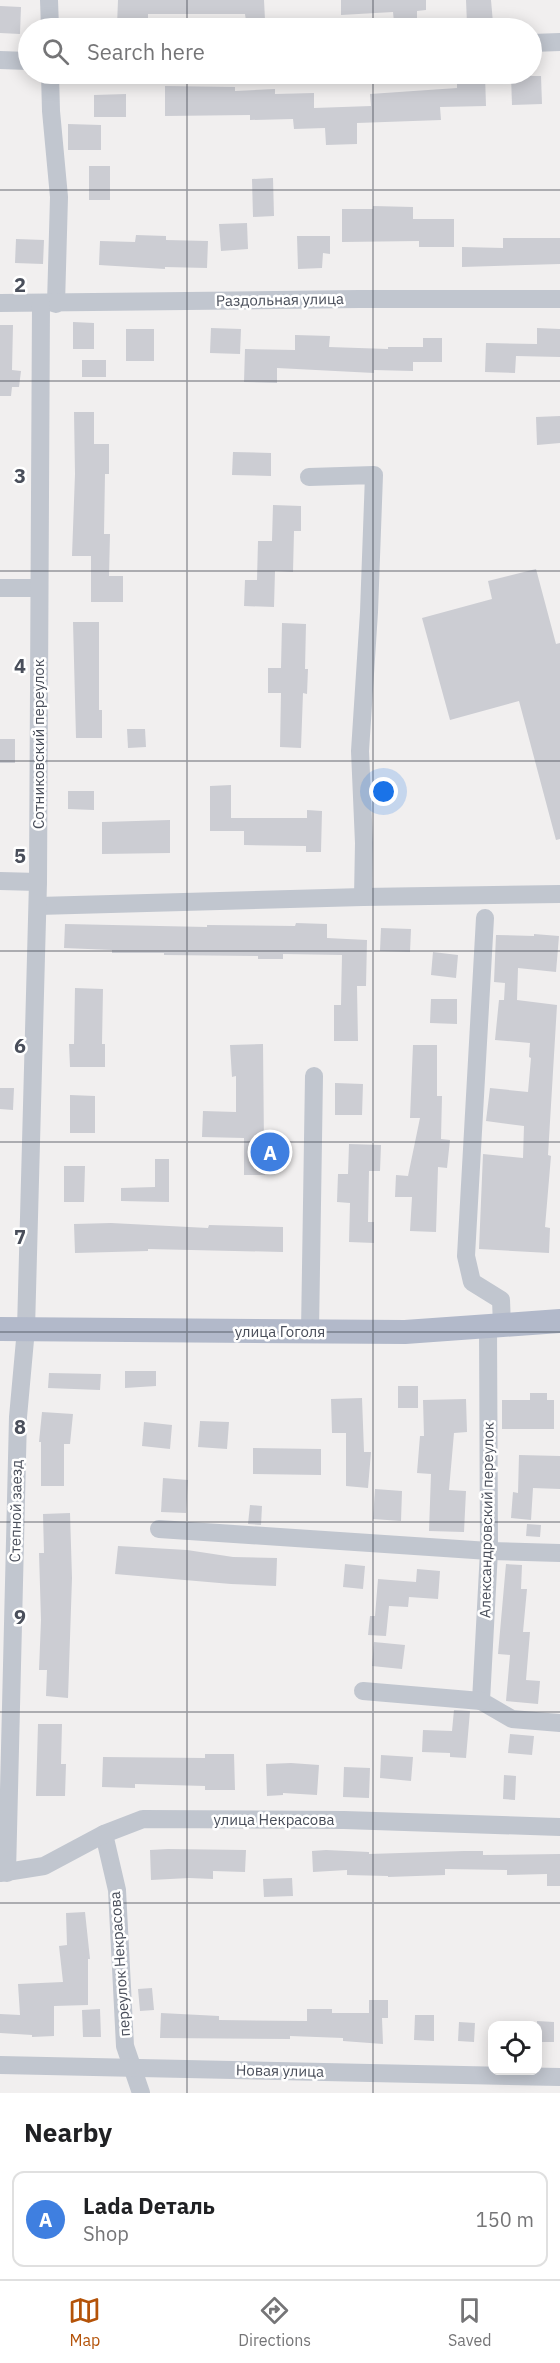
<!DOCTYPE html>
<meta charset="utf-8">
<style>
body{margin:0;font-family:"IBM Plex Sans",sans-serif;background:#f6f6f6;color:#202124}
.controls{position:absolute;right:18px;bottom:18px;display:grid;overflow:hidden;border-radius:12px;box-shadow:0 3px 15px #0003}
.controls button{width:54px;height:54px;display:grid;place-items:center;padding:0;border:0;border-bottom:2px solid #e0e0e0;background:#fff;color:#202124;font:30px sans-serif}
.you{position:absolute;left:384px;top:792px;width:21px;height:21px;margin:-15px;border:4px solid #fff;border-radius:50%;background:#1a73e8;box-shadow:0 0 0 9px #1a73e833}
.badge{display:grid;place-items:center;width:39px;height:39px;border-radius:50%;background:#b45309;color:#fff;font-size:20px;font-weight:700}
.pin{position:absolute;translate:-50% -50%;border:3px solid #fff;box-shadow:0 2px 6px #0006}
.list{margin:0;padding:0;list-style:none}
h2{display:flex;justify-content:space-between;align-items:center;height:78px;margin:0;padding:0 24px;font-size:26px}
h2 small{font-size:20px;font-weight:400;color:#757577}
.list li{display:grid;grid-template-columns:39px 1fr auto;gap:18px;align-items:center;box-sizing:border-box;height:96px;margin:0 12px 12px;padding:0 12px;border:2px solid #e0e0e0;border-radius:12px}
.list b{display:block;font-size:22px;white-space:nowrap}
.list p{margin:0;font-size:20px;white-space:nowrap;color:#757577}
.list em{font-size:20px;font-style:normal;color:#757577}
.icon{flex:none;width:33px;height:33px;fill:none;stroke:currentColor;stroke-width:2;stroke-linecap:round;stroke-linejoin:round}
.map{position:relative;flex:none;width:560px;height:2093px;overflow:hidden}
.search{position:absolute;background:#fff;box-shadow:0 3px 15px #0003;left:18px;right:18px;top:18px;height:66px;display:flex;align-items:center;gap:15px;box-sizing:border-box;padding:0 21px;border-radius:33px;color:#757577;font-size:22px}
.sheet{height:186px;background:#fff}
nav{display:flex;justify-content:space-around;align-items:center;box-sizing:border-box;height:84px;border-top:2px solid #e0e0e0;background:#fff;font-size:16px;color:#757577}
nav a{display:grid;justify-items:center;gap:3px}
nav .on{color:#b45309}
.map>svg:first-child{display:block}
.building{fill:#cccdd3}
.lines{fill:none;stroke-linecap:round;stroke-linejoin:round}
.minor{stroke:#c1c6cf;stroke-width:18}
.major{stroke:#b2b9ca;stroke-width:24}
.grid{fill:none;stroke:#494e5a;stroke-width:1.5;stroke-opacity:0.55}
.labels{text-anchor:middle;stroke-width:5;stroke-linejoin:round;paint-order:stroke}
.street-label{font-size:15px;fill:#494e5a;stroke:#fff}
.grid-label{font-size:20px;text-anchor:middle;font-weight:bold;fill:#494e5a;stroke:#fff;stroke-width:5;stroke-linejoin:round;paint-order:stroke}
</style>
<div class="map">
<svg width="560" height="2093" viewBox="0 0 560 2093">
<rect width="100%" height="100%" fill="#f1efef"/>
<g class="building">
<path d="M118 0H264L265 20 246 21 245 14H148V26H117Z"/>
<path d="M341 0H426V10L417 11V20L394 22 393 12 341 15Z"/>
<path d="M466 0H491L493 23 467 24Z"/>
<path d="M0 6 21 7 20 34 0 33Z"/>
<path d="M485 75 486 106 440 107 441 120 357 123V144L326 145 325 128 294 129 293 119 250 120V115L165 116V86L235 87V91L275 89V94L314 93V108L371 106 370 94 457 88V76Z"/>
<path d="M511 76H541L542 104 512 105Z"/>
<path d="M126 94V117H94V95Z"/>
<path d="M68 124 101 125V150H68Z"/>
<rect x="89" y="166" width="21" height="34"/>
<path d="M273 178 274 216 253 217 252 179Z"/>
<path d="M373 206 413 207V219H454V247H419V241L342 242V209H373Z"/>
<path d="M247 223 248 249 221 251 219 224Z"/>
<path d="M136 235 166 236V240L208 241 207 268 165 267V269L99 265 100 241 135 242Z"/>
<path d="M297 236H330V254L323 253 322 268 298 269Z"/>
<path d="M503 238H560V264L462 267V247L503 248Z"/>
<path d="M16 239 44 240 43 264 15 263Z"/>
<path d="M73 322 94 323V349H73Z"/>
<path d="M0 325H13L12 370 21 371 19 387H12L11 396H0Z"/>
<path d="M211 328 241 329 240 354 210 353Z"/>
<path d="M537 328 560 329V357L516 356 515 373 485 372 486 343 537 344Z"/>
<rect x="126" y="329" width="28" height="32"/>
<path d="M295 335 330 336 329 347 388 349V347H423V338H442V362H413V371L374 370V373L277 368V383L244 382 245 349 295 350Z"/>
<rect x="82" y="360" width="24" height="17"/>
<path d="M74 412H94V444H109V474H105L104 534H110L109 576H123V602H91V556H72L75 474Z"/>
<path d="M560 416V443L537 445 536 417Z"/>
<path d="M233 452 271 453V476L232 475Z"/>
<path d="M273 505 301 506V531H294L293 572 275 571 274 607 244 606 245 580H257L258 541H272Z"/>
<path d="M536 569 556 644 560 643V839L556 840 519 701 450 720 422 618 492 599 488 581Z"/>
<path d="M73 622H99V710H102V738H76Z"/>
<path d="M282 623 306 624 305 669H308L307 694 303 693 301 748 280 747 281 693H268V668H281Z"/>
<path d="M127 729H145L146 747 128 748Z"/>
<rect x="0" y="739" width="15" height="24"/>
<path d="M231 785V818H307V810L322 811 321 852H306V846L244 845V831H210V786Z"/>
<path d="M68 791H94V810L68 809Z"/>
<path d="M170 820V853L102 854V822Z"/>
<path d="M296 923 327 924V938L367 940 366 986H357L358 1041H334V1005H341L342 955 283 954V959H258V956L164 955V953H112V950L64 948 65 924 207 927V925L295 926Z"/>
<path d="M381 928 411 929 410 952 380 951Z"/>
<path d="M534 934 559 936 556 972 518 968 517 1000 557 1005 548 1155 551 1156 545 1227 550 1228 549 1253 479 1249 483 1154 523 1158 524 1126 486 1121 490 1088 528 1092 531 1058 529 1057 530 1043 495 1040 499 1000H504L505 983 494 982 496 935 534 936Z"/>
<path d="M433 952 458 955 456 978 431 975Z"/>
<path d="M75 988 103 989 102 1044H105V1067H70L69 1044H74Z"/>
<path d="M431 999H457V1024L430 1023Z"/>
<path d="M263 1044 264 1145H275V1175H244V1138L202 1137 203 1111 236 1112V1076L232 1077 230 1045Z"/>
<path d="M413 1045H437V1096H442L441 1139 450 1140 447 1168 438 1167 436 1232 410 1231 412 1197H395L396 1175 408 1176 420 1118H410Z"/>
<path d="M335 1083 363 1084 362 1115H335Z"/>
<path d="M0 1088H14L13 1110 0 1109Z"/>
<path d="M70 1095 95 1096V1133H70Z"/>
<path d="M349 1144 381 1145 380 1171H369L368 1222H374V1243L349 1242 350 1203 337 1202 338 1174H348Z"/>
<path d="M155 1159H169V1202L121 1201V1188L155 1187Z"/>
<path d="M64 1166H85L84 1202H64Z"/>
<path d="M111 1223 208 1228 209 1225 283 1227V1252L148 1249V1251L75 1253 74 1224Z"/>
<path d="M125 1371H156V1386L125 1388Z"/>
<path d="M49 1373 101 1374 100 1390 48 1388Z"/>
<rect x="398" y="1386" width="20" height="22"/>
<path d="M530 1393H547V1400H554V1429H502V1400H530Z"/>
<path d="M362 1398 364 1452H371L368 1488 346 1486V1433H332L331 1399Z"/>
<path d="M466 1399 467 1432 454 1433 449 1490 466 1491 464 1532 429 1531 431 1474 417 1473 420 1436H424L423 1400Z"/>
<path d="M42 1412 73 1414 70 1444H64V1486H41V1442H39Z"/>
<path d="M200 1421 229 1422 227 1449 198 1447Z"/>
<path d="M144 1422 172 1425 170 1449 142 1446Z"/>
<path d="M253 1448 321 1449V1475L253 1474Z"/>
<path d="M519 1455 560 1456V1489L533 1488 531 1520 511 1518 513 1492 518 1493Z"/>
<path d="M163 1478 188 1480 186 1513 161 1512Z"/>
<path d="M375 1489 402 1491 401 1521 373 1519Z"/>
<path d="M250 1505 262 1506 261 1525 248 1524Z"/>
<path d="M70 1513 72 1578 68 1698 46 1696 47 1670H39L41 1620 39 1553H44L43 1514Z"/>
<path d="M527 1524 541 1525 540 1537 526 1536Z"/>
<path d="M118 1546 187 1550 233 1557 277 1558 276 1586 231 1584 115 1574Z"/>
<path d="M345 1564 365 1566 363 1589 343 1587Z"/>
<path d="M506 1564 522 1565 521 1589H527L523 1632H530L526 1680 540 1681 538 1704 506 1701 510 1655 498 1654Z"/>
<path d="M417 1569 440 1571 438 1599 409 1597 408 1607 389 1606 386 1636 368 1635 370 1616H375L378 1579 416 1582Z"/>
<path d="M374 1642 405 1645 402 1669 372 1666Z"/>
<path d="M454 1710 470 1711 466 1758 450 1757V1753L422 1752 423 1730 452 1731Z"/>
<path d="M38 1724H62L61 1764H66L65 1796H36Z"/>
<path d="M510 1734 534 1736 532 1755 508 1753Z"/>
<path d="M205 1754H234L235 1790H205V1786L135 1784V1788L102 1787 103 1757 205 1758Z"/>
<path d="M381 1755 413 1757 411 1781 380 1778Z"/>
<path d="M291 1763 319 1765 317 1795 283 1793V1795L267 1796 266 1764Z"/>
<path d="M344 1767 370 1768 369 1798 343 1797Z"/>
<path d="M504 1775 516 1776 515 1800 503 1799Z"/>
<path d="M168 1849 246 1850 245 1872 213 1871V1879L189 1878 151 1880 150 1850Z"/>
<path d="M326 1850 369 1852V1854L464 1851H483V1855L560 1854V1886H547V1874L507 1875V1870L445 1869V1875L388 1877V1876L347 1875V1870L313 1872 312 1851Z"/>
<path d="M292 1878 293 1896 264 1897 263 1879Z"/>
<path d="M85 1912 90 1959H88V2005L54 2006V2036L32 2037V2035L0 2033V2014L20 2015 18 1984 63 1982 59 1946 67 1945 66 1913Z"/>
<path d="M152 1988 154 2010 140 2011 138 1989Z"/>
<path d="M369 2000H388V2018H382L383 2044 343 2041V2038L290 2036V2039L160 2038 161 2013 219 2016V2020L307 2021V2009H332V2013H369Z"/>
<path d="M100 2009 101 2037H83L82 2010Z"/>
<path d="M415 2015H434V2041L414 2040Z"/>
<path d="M537 2021 554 2022V2042H537Z"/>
<path d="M459 2022 475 2023 474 2042 458 2041Z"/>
</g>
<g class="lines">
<g class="minor">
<path d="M49 0 50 28"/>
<path d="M532 43 560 42"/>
<path d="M0 60 28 61"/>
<path d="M50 74 51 111 59 197 56 304"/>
<path d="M0 303 359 299H560"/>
<path d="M0 588H39"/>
<path d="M0 881 38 882"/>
<path d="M363 897 560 894"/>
<path d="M38 906 363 897 364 843 360 751 369 612 374 475 309 477"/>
<path d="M485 918 466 1256 472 1282 501 1300 502 1326"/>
<path d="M488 1327 489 1551 481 1701 512 1719 560 1723"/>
<path d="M310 1332 314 1076"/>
<path d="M159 1529 489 1551 560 1553"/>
<path d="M363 1691 481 1701"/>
<path d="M104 1834 117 1890 125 2046 141 2093"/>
<path d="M0 1873 44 1866 104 1834 143 1819 344 1820 560 1827"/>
<path d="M7 1873 18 1417 26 1329 38 882 41 303"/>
<path d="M0 2065 560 2077"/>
</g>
<path class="major" d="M0 1329 405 1332 560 1321"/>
</g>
<path class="grid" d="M187 0V28M373 0V28M187 74V2093M373 74V2093M0 190H560M0 381H560M0 571H560M0 761H560M0 951H560M0 1142H560M0 1332H560M0 1522H560M0 1712H560M0 1903H560"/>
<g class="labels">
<g class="street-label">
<text transform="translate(280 300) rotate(-1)" y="5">Раздольная улица</text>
<text transform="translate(39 744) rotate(-90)" y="5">Сотниковский переулок</text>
<text x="280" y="1337">улица Гоголя</text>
<text transform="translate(16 1511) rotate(-89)" y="5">Степной заезд</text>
<text transform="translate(487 1520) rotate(-89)" y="5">Александровский переулок</text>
<text x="274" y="1825">улица Некрасова</text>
<text transform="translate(120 1964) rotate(-94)" y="5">переулок Некрасова</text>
<text transform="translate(280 2071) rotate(1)" y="5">Новая улица</text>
</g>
</g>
<g class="grid-label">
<text x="20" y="292">2</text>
<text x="20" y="483">3</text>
<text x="20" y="673">4</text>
<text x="20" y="863">5</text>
<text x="20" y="1053">6</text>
<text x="20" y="1244">7</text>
<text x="20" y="1434">8</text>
<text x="20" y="1624">9</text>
</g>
</svg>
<div class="controls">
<button><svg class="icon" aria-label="locate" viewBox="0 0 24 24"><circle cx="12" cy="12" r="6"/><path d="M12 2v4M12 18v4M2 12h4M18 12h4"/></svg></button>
</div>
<div class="you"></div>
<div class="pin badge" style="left:270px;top:1152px;background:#3f7fe0">A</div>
<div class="search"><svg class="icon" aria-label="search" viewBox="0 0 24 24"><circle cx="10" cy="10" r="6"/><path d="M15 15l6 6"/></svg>Search here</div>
</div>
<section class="sheet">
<h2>Nearby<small></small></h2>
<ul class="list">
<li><span class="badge" style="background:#3f7fe0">A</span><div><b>Lada Dеталь</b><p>Shop</p></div><em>150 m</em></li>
</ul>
</section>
<nav>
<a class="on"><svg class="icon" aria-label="map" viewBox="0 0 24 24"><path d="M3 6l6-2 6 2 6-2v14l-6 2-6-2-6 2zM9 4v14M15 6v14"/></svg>Map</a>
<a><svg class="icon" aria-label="directions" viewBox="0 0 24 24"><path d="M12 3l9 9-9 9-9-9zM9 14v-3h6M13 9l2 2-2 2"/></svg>Directions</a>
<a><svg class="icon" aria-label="saved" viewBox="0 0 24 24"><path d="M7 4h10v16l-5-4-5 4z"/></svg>Saved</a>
</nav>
